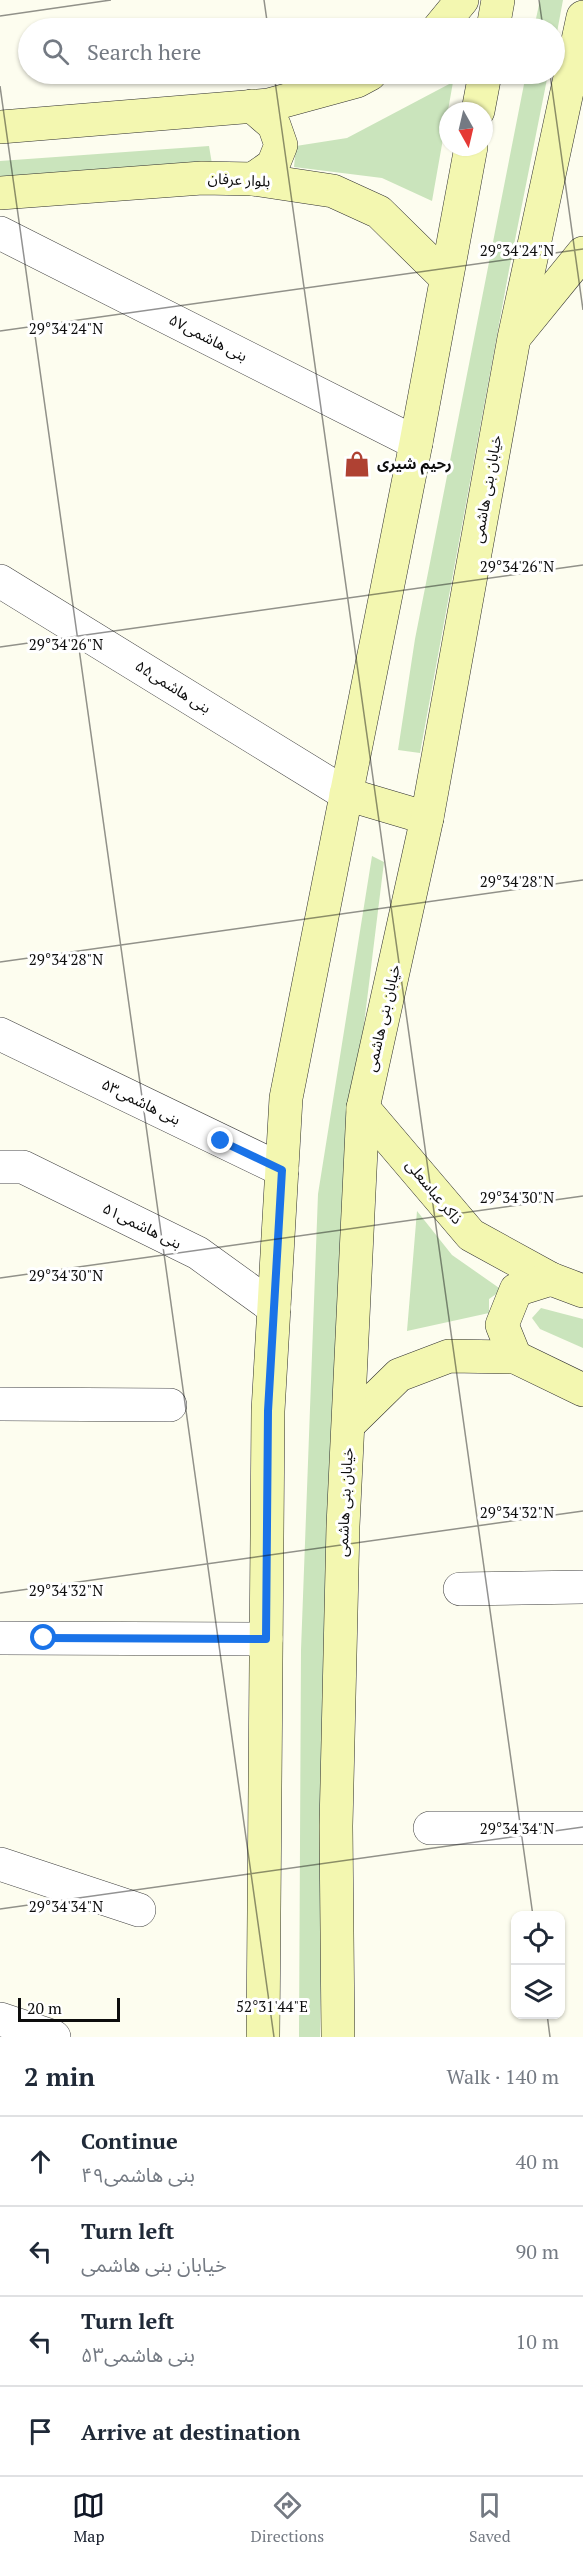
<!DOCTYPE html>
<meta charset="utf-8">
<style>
body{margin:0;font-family:"PT Serif","Noto Sans Arabic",serif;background:#f6f6f7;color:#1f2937}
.controls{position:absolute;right:18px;bottom:18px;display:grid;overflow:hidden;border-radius:12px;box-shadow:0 2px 4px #0004}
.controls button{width:54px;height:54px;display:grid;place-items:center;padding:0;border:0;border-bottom:2px solid #e0e1e3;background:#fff;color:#1f2937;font:30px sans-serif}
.compass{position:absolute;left:439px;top:102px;width:54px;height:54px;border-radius:50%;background:#fff;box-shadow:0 2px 4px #0004;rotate:172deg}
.scale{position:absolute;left:18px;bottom:15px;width:102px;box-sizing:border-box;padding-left:6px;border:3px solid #0d0d0d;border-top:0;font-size:16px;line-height:21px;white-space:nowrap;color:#0d0d0d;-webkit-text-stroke:4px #fff;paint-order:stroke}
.stop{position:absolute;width:18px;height:18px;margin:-14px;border:4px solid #1a73e8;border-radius:50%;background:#fff}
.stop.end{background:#1a73e8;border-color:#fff;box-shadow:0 2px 6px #0008}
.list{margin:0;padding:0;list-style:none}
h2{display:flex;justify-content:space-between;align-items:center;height:78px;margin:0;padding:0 24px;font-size:26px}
h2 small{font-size:20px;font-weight:400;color:#747a83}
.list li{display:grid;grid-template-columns:39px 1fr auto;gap:18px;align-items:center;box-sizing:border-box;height:90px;padding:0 24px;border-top:2px solid #e0e1e3}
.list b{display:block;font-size:22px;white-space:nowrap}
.list p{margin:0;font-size:20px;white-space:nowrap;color:#747a83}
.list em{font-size:20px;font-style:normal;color:#747a83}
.icon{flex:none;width:33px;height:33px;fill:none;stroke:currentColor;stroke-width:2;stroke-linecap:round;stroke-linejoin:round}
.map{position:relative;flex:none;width:583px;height:2037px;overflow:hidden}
.search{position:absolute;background:#fff;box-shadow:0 2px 4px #0004;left:18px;right:18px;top:18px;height:66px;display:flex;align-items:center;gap:15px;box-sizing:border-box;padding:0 21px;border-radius:33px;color:#747a83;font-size:22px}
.sheet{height:438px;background:#fff}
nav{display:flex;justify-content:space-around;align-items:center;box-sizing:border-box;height:84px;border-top:2px solid #e0e1e3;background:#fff;font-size:16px;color:#747a83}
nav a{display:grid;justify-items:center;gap:3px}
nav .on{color:#111827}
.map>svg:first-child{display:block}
.green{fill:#cae4bc}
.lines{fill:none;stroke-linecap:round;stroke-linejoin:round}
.street-casing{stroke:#404040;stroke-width:34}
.secondary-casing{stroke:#2f2f2f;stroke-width:34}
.street{stroke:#fff;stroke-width:33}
.secondary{stroke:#f3f7b0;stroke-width:33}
.route{stroke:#1a73e8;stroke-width:8}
.ticks{fill:none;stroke:#0d0d0d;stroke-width:1.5;stroke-opacity:0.45}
.labels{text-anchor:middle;stroke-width:6;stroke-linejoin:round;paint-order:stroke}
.street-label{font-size:15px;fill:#0d0d0d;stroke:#fff}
.poi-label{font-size:15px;font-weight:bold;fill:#0d0d0d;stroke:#fff;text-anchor:start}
.ticks-label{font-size:15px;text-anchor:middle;fill:#0d0d0d;stroke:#fff;stroke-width:6;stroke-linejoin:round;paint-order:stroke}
</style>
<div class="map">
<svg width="583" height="2037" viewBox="0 0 583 2037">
<rect width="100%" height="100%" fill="#fdfdef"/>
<g class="green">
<path d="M540 0H563L555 43 554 28H534Z"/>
<path d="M526 74H548L509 270 420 753 398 750 415 639Z"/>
<path d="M453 82 432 201 382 178 294 167 296 146 347 138Z"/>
<path d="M209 146 212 164 0 180V161Z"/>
<path d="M372 856 384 862 350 1138 328 1546 320 2037H299L301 1650 318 1194Z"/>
<path d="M417 1211 452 1255 502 1290 489 1299V1313L407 1331Z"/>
<path d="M541 1308 583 1319V1348L540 1329 532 1318Z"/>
</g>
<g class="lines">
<g class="street-casing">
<g id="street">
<path d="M0 233 416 443"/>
<path d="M0 581 346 794"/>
<path d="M0 1034 282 1170"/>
<path d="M0 1167H23L198 1253 274 1308"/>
<path d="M0 1404 170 1405"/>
<path d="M460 1589 583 1587"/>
<path d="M0 1638 266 1639"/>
<path d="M430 1828H583"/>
<path d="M0 1864 139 1910"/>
<path d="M0 2019 54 2037"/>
</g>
</g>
<g class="secondary-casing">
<g id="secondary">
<path d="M439 28 462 0"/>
<path d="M493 28 498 0"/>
<path d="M252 106 274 125 281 145 273 165 253 179"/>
<path d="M478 111 485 74"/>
<path d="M0 127 269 105 357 81 370 74"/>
<path d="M0 193 202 178 253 179 333 191 379 212 446 278"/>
<path d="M517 334 583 253"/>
<path d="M346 794 427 818"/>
<path d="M363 1108 471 1235 551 1279 583 1291"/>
<path d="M515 1357 502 1325 516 1290 551 1279"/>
<path d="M349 1424 399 1375 449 1356 515 1357 583 1390"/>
<path d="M263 2037 268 1411 286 1098 416 443 471 147"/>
<path d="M338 2037 336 1826 343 1526 363 1108 427 818 514 338 583 17"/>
</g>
</g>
<use href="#street" class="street"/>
<use href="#secondary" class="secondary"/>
</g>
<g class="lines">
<path class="route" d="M44 1638 266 1639 268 1411 282 1170 221 1141"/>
</g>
<path class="ticks" d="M264 0 268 28M539 0 543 28M0 16 111 0M274 74 533 1916M550 74 583 310M0 86 274 2037M0 331 583 249M0 647 583 565M0 962 583 880M0 1278 583 1196M0 1593 583 1511M0 1909 583 1827M547 2014 550 2037"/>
<defs>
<g id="shop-bare" transform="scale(2.07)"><path d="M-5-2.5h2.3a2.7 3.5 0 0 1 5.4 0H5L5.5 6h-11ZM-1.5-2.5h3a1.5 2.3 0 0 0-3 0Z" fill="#af4133" stroke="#fff" stroke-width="2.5" paint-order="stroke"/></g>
</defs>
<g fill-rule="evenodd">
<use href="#shop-bare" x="357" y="464"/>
</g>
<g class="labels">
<g class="street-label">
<text transform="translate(239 180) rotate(3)" y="5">بلوار عرفان</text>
<text transform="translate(208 338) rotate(27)" y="5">بنی هاشمی۵۷</text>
<text transform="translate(487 489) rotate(-80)" y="5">خیابان بنی هاشمی</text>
<text transform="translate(173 687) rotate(32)" y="5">بنی هاشمی۵۵</text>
<text transform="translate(383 1018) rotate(-77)" y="5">خیابان بنی هاشمی</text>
<text transform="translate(141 1102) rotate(26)" y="5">بنی هاشمی۵۳</text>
<text transform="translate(434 1192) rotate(50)" y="5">ذاکر عباسعلی</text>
<text transform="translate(142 1226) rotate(26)" y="5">بنی هاشمی۵۱</text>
<text transform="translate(345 1502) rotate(-87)" y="5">خیابان بنی هاشمی</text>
</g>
<g class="poi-label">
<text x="377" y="469">رحیم شیری</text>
</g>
</g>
<g class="ticks-label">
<text x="517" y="256">29°34'24"N</text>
<text x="66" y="334">29°34'24"N</text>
<text x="517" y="572">29°34'26"N</text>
<text x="66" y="650">29°34'26"N</text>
<text x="517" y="887">29°34'28"N</text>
<text x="66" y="965">29°34'28"N</text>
<text x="517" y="1203">29°34'30"N</text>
<text x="66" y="1281">29°34'30"N</text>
<text x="517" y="1518">29°34'32"N</text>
<text x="66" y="1596">29°34'32"N</text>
<text x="517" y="1834">29°34'34"N</text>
<text x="66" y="1912">29°34'34"N</text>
<text x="272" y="2012">52°31'44"E</text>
</g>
</svg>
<div class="controls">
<button><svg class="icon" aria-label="locate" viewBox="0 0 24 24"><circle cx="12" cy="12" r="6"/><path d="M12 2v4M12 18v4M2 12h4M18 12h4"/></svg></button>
<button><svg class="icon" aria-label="layers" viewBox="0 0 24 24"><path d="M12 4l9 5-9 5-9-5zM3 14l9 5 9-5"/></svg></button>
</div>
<svg class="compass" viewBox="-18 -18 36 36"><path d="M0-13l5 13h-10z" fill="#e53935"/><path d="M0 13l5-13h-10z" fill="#747a83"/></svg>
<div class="scale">20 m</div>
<div class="stop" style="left:44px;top:1638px"></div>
<div class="stop end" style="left:221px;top:1141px"></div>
<div class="search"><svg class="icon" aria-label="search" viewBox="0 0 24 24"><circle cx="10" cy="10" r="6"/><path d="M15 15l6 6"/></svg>Search here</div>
</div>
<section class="sheet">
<h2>2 min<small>Walk · 140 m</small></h2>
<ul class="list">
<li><svg class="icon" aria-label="ahead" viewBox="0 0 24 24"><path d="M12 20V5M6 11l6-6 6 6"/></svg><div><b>Continue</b><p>بنی هاشمی۴۹</p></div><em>40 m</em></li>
<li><svg class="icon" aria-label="left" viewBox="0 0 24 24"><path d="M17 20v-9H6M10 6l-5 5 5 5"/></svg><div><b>Turn left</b><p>خیابان بنی هاشمی</p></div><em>90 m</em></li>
<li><svg class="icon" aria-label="left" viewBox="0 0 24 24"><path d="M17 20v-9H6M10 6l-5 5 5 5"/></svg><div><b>Turn left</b><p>بنی هاشمی۵۳</p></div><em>10 m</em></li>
<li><svg class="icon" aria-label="arrive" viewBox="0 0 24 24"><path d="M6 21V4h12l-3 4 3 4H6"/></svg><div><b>Arrive at destination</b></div></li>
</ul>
</section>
<nav>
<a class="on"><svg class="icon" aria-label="map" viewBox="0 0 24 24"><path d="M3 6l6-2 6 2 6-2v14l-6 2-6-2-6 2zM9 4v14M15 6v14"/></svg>Map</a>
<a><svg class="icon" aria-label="directions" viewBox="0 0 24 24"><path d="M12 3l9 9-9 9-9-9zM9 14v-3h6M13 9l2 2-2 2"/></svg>Directions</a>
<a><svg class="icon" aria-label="saved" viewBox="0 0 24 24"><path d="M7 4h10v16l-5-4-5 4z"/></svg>Saved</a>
</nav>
